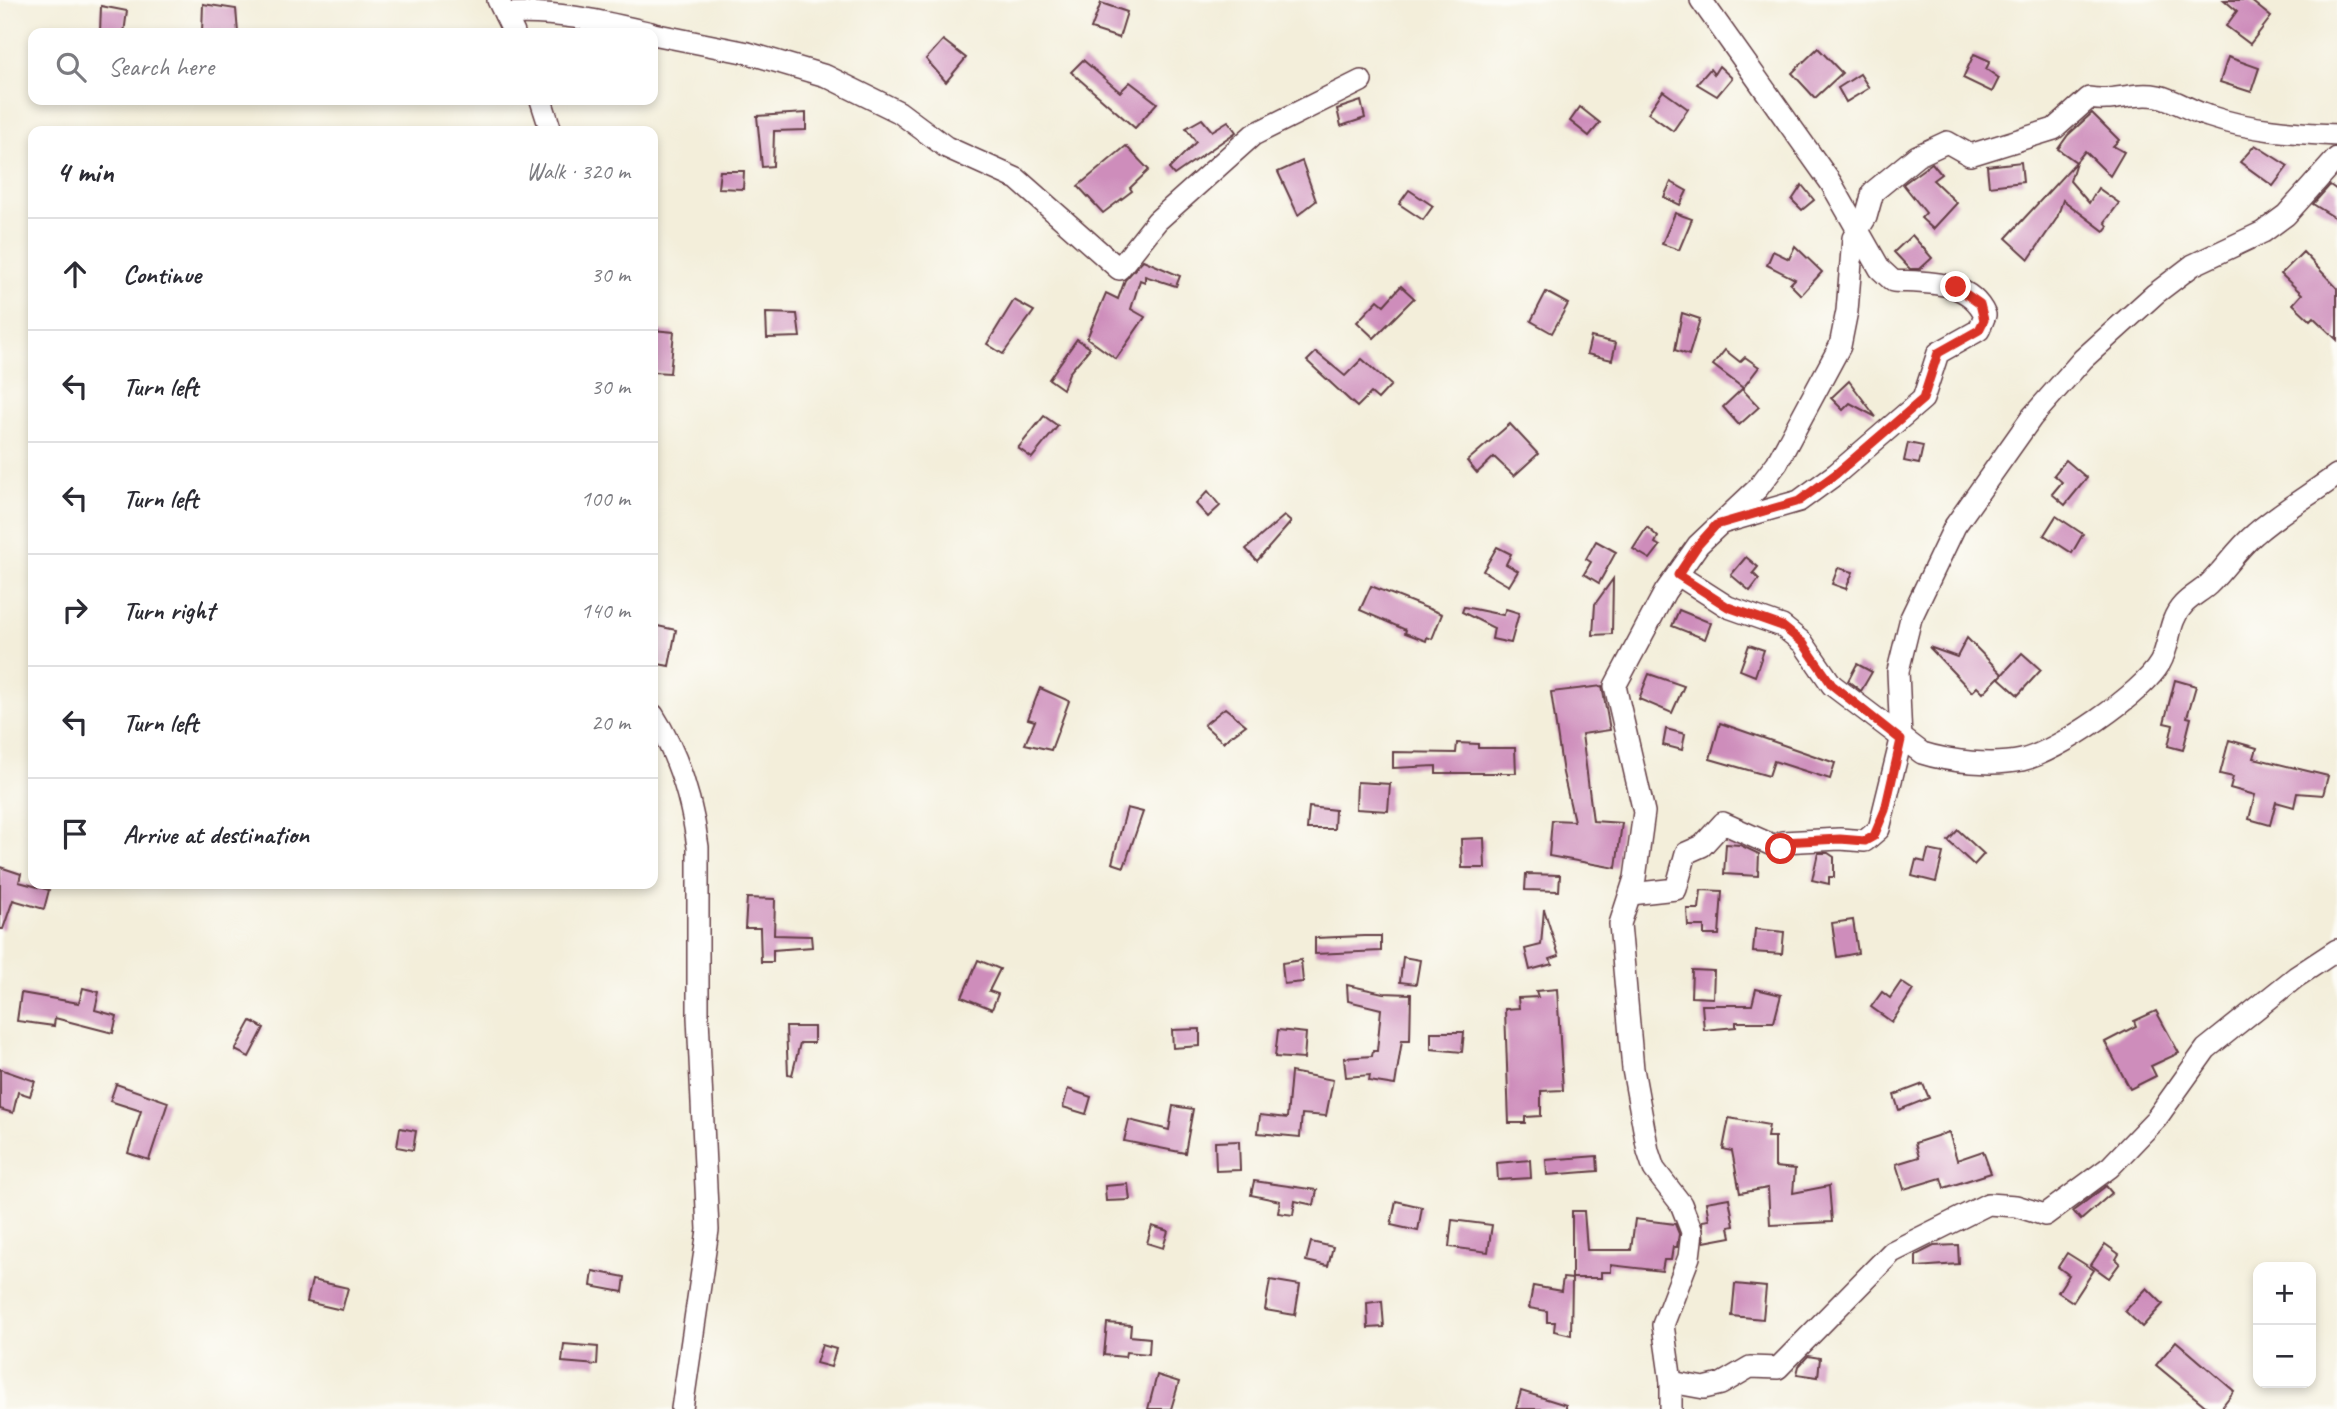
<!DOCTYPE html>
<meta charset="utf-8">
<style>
body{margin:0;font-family:Caveat,sans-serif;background:#f2f2f3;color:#2b2b33}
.controls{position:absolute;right:21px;bottom:21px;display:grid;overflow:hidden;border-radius:14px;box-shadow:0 4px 10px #0003}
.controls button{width:63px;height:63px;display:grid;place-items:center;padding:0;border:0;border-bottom:2px solid #e1e1e2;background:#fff;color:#2b2b33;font:35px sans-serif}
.stop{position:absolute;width:21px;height:21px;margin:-16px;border:5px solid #d93025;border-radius:50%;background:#fff}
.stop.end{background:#d93025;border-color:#fff;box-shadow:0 2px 7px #0008}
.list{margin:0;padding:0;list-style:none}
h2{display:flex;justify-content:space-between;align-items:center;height:91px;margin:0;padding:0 28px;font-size:30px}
h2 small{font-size:23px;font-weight:400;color:#7c7c81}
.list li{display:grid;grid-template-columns:46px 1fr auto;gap:21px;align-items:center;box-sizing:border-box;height:112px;padding:0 28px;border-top:2px solid #e1e1e2}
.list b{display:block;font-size:26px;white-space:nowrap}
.list em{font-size:23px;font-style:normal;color:#7c7c81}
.icon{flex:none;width:38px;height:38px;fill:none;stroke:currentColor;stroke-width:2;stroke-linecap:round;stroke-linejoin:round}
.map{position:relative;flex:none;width:2337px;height:1409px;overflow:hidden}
.search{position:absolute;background:#fff;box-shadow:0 4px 10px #0003;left:28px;top:28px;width:630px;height:77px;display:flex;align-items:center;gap:18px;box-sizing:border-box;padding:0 24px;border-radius:14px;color:#7c7c81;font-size:26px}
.panel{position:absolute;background:#fff;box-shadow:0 4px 10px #0003;left:28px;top:126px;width:630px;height:763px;border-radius:14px}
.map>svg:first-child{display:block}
.building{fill:#ce8dbb}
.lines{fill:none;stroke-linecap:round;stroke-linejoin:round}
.minor-casing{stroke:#633e45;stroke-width:24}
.minor{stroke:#fff;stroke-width:21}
.route{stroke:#d93025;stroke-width:9}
</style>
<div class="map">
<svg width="2337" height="1409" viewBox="0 0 2337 1409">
<rect width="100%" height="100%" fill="#fdfcf7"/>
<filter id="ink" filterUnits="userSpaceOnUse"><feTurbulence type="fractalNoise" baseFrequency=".0143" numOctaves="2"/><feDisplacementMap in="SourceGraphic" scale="14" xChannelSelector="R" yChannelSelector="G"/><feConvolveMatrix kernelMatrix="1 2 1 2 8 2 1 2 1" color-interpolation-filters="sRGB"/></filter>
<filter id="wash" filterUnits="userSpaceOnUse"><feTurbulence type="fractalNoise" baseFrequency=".00686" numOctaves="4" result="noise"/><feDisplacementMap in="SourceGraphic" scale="28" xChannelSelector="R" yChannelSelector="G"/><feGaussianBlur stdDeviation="1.57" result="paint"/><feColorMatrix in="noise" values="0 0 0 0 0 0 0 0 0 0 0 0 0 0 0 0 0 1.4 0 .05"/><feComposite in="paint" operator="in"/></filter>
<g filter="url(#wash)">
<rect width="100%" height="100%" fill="#f3eeda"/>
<g id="blocks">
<g class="building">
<path d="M2224 0H2250L2271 17 2250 44 2226 26 2237 11Z"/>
<path d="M1101 3 1127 12 1119 38 1091 29Z"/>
<path d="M203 4 236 9 238 33H202Z"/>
<path d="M101 6 127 11 124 33H100Z"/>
<path d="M943 40 966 58 946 82 926 59Z"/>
<path d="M1818 48 1842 73 1815 98 1792 73Z"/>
<path d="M1974 54 1990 61 1986 69 1999 78 1992 92 1963 78Z"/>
<path d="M2228 57 2259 68 2251 92 2220 82Z"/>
<path d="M1083 60 1120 92 1130 82 1157 103 1135 128 1071 72Z"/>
<path d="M1719 66 1732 78 1717 96 1697 84 1710 69 1714 74Z"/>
<path d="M1860 74 1869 88 1846 102 1838 88Z"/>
<path d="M1663 91 1688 109 1673 131 1648 113Z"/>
<path d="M1361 101 1365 118 1341 126 1337 109Z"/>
<path d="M1580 107 1600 123 1589 136 1570 121Z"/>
<path d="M806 113V130L774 131 773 166 762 167 757 116Z"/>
<path d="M2092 113 2119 140 2113 146 2124 152 2110 176 2085 151 2076 162 2070 181 2089 203 2098 188 2119 203 2105 222 2108 226 2104 231 2063 200 2057 218 2029 259 2006 238 2076 162 2058 149 2068 135Z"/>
<path d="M1202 119 1212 131 1228 121 1236 132 1174 175 1169 169 1196 142 1186 128Z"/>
<path d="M2255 145 2288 166 2273 186 2240 162Z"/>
<path d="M1126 146 1149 170 1130 188 1132 191 1103 213 1078 186Z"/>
<path d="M1302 161 1316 201 1298 215 1278 172Z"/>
<path d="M2021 162 2023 182 1989 186 1987 166Z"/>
<path d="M1932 163 1941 174 1933 180 1957 203 1933 229 1921 218 1926 213 1903 184Z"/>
<path d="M720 171H744L743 189 718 188Z"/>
<path d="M1671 182 1687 191 1680 205 1664 197Z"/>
<path d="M1802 185 1814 200 1802 210 1792 200Z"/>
<path d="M2330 185 2337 190V219L2313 204Z"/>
<path d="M1409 190 1433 206 1423 220 1399 204Z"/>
<path d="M1675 213 1692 219 1679 250 1662 244Z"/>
<path d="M1912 235 1932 258 1920 269H1910L1894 252Z"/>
<path d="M1795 246 1822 272 1801 295 1790 284 1795 279 1767 265 1773 251 1789 259Z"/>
<path d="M2303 252 2337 288V340L2313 317 2310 320 2293 304 2302 294 2281 274Z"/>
<path d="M1143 260 1180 276 1176 286 1145 276V282L1140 280 1131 309 1145 317 1116 359 1087 338 1106 293 1118 299 1125 280Z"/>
<path d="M1401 286 1414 298 1374 338 1357 322 1378 300 1384 305Z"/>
<path d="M1546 292 1568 304 1552 333 1531 321Z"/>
<path d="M1014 300 1034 311 1003 354 987 344Z"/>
<path d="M766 313 797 314 800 337 767 338Z"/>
<path d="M1682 313 1700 319 1689 355 1675 350Z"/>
<path d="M653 330 674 332 670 373 653 372Z"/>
<path d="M1591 337 1616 343 1612 360 1587 354Z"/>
<path d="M1077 339 1090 348 1069 373 1063 389 1049 379Z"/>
<path d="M1725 350 1740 362 1745 357 1759 367 1743 388 1713 365Z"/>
<path d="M1316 352 1345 376 1362 359 1391 385 1378 399 1371 393 1357 407 1307 361Z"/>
<path d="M1849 381 1876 417 1850 403 1843 410 1831 398Z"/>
<path d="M1742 389 1759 407 1739 425 1723 407Z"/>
<path d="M1044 416 1058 426 1032 458 1018 448Z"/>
<path d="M1510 424 1538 454 1514 476 1494 457 1477 473 1467 461Z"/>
<path d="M1908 443 1923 446 1919 464 1904 461Z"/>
<path d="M2066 460 2087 478 2065 505 2052 494 2062 482 2054 475Z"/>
<path d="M1208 491 1220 506 1208 517 1196 504Z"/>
<path d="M1284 516 1291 522 1257 561 1246 549Z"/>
<path d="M2056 516 2083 534 2072 553 2044 535Z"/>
<path d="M1647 527 1658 537 1655 543 1660 546 1650 559 1633 549Z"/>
<path d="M1596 541 1616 552 1599 583 1584 574 1591 562 1586 559Z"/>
<path d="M1497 547 1511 554 1506 564 1518 571 1509 586 1483 571Z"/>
<path d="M1746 557 1758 567 1753 573 1759 579 1750 591 1731 575Z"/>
<path d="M1838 568 1853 572 1846 589 1832 584Z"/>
<path d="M1613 579 1612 634 1593 635 1595 604Z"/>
<path d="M1371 586 1442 614 1432 639 1427 637 1426 641 1405 633 1406 630 1360 610Z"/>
<path d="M1464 607 1503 615 1506 609 1519 613 1511 643 1492 639 1494 628 1462 612Z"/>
<path d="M1679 610 1711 623 1705 639 1672 626Z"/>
<path d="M653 625 676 630 669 666 653 663Z"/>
<path d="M1967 638 2002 674 1983 693 1977 687 1972 692 1929 647 1957 657Z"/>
<path d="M1749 645 1764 650 1755 676 1740 670Z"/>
<path d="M2022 653 2041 670 2018 695 1999 678Z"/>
<path d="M1857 664 1872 672 1861 691 1848 681Z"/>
<path d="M1649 674 1684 686 1672 713 1639 699Z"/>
<path d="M2175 680 2196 686 2187 717 2191 718 2183 750 2168 746 2173 725 2164 723Z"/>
<path d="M1602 686 1610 730 1582 734 1593 821 1622 823 1616 868 1549 856 1552 820 1574 821 1563 773 1551 692Z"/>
<path d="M1040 688 1069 701 1051 750 1025 744 1035 721 1028 719Z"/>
<path d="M1225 708 1246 725 1223 742 1204 725Z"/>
<path d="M1720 723 1835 763 1830 779 1774 761 1769 776 1710 759Z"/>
<path d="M1666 729 1685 734 1682 750 1663 745Z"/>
<path d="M2229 740 2257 748 2254 758 2328 776 2323 795 2297 793 2294 807 2276 802 2270 825 2249 819 2255 795 2230 788 2233 777 2220 774Z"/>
<path d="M1457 743 1478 744V748H1515L1516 773H1436V766L1393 768V752L1456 753Z"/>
<path d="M1357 782 1390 784 1388 811 1356 809Z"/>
<path d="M1309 807 1335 810 1334 829H1307Z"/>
<path d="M1127 808 1143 812 1124 867 1112 863Z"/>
<path d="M1958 830 1984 854 1974 865 1948 841Z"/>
<path d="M1484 838 1485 868H1462L1461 839Z"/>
<path d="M1726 844 1740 845 1759 854 1758 876 1724 874Z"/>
<path d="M1928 850 1943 853 1936 882 1912 876 1916 860 1925 862Z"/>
<path d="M1818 853H1828L1834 857V877H1829V884L1812 880Z"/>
<path d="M0 867 21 874 19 882 49 890 44 909 13 900 3 929H0Z"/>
<path d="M1526 874 1560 875 1559 891 1525 890Z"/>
<path d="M1701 890 1722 891 1719 935H1704V926H1688L1687 909H1699Z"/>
<path d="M747 898 775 899 774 935 811 936 812 947 773 950V962H761L760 928H745Z"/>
<path d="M1544 909 1559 956 1550 959 1552 964 1530 970 1525 949 1541 945Z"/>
<path d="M1853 920 1858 953 1837 957 1832 923Z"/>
<path d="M1755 929 1784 932 1782 954 1753 952Z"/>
<path d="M1364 936H1381V951L1315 954V938Z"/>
<path d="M1403 957 1420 960 1416 984 1400 982Z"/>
<path d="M978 960 1000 969 989 991 998 994 992 1009 962 997Z"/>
<path d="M1301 960 1303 982 1284 984 1282 963Z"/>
<path d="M1692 970 1714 971 1713 998 1691 997Z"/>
<path d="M1901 982 1913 990 1892 1022 1871 1007 1882 992 1890 998Z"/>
<path d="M1347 985 1383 993 1411 994 1410 1040H1402L1395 1085 1369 1081 1370 1075 1346 1077 1344 1058 1372 1056 1373 1051H1377L1381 1009 1348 1001Z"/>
<path d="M83 988 99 992 95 1010 117 1016 113 1033 55 1018 54 1026 17 1021 21 993 79 1003Z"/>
<path d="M1557 989 1563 1090 1541 1091V1116L1525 1117V1123H1509L1505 1009 1519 1008 1518 998 1538 997 1536 991Z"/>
<path d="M1756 989 1781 995 1774 1022H1736V1027L1704 1030 1702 1005H1752Z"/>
<path d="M2156 1011 2179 1053 2151 1066 2156 1076 2130 1089 2105 1042 2136 1026 2134 1021Z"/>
<path d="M251 1021 264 1028 249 1057 235 1050Z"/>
<path d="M786 1027H814V1043H800L792 1075 788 1074Z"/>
<path d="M1200 1029V1046L1173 1048 1172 1030Z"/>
<path d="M1278 1030 1306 1033 1304 1059 1275 1057Z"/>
<path d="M1431 1032H1464L1462 1052 1431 1049Z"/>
<path d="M0 1069 35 1081 30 1096 18 1092 13 1113 0 1109Z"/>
<path d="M1291 1072 1333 1080 1326 1116 1302 1114 1300 1137 1258 1133 1260 1115 1287 1118Z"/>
<path d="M116 1084 168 1102 149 1160 128 1153 141 1111 110 1101Z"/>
<path d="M1923 1084 1929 1098 1899 1110 1894 1095Z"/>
<path d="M1068 1089 1091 1097 1086 1114 1063 1107Z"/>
<path d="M1173 1106 1193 1109 1185 1153 1124 1141 1129 1120 1169 1130Z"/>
<path d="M1729 1118 1769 1125 1767 1137H1775V1167L1795 1169 1793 1193 1829 1186 1832 1222 1770 1225 1768 1188 1740 1193 1732 1151 1723 1149Z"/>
<path d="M400 1128 416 1131 413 1150 397 1147Z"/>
<path d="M1949 1132 1957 1160 1983 1151 1991 1173 1944 1188 1941 1178 1904 1189 1896 1164 1919 1157 1915 1143Z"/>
<path d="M1239 1141 1240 1170 1216 1171 1215 1142Z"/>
<path d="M1597 1156 1598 1171 1547 1175 1546 1160Z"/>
<path d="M1530 1160 1531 1178 1498 1180 1497 1163Z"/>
<path d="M1254 1181 1317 1190 1314 1205 1295 1201 1293 1215 1278 1213 1280 1201 1251 1195Z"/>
<path d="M1128 1184 1130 1200 1106 1201 1105 1186Z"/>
<path d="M2106 1186 2112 1193 2081 1220 2073 1211Z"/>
<path d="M1729 1198 1734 1226 1729 1227 1731 1237 1704 1242 1702 1221 1709 1220 1706 1202Z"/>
<path d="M1396 1201 1422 1207 1418 1231 1391 1225Z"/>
<path d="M1572 1211H1584L1587 1250H1631L1635 1219 1675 1224 1679 1234 1677 1247H1673L1671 1260H1664L1662 1271 1611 1265V1272H1601V1278H1572Z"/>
<path d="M1452 1220 1492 1225 1488 1252 1449 1247Z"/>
<path d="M1152 1226 1168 1231 1163 1248 1147 1243Z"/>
<path d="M1311 1242 1333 1247 1328 1266 1306 1261Z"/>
<path d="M2105 1244 2119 1254 2116 1259 2120 1263 2109 1278 2091 1265Z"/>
<path d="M1958 1245 1959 1264 1916 1267V1255L1934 1246Z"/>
<path d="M2067 1253 2094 1270 2073 1302 2058 1292 2069 1275 2058 1267Z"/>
<path d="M593 1271 625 1277 623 1292 591 1286Z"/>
<path d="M1563 1278 1572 1279 1571 1335 1554 1331 1555 1322H1547V1311L1529 1308 1533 1286 1561 1291Z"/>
<path d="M312 1280 348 1288 342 1310 307 1302Z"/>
<path d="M1270 1280 1300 1285 1295 1315 1265 1310Z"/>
<path d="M1735 1284 1766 1287 1763 1319 1732 1316Z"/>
<path d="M2147 1288 2163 1304 2142 1327 2125 1311Z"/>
<path d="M1382 1301 1384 1327 1368 1328 1367 1303Z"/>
<path d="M1107 1323 1131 1325 1130 1336 1150 1338 1149 1354 1126 1352 1125 1357 1104 1355Z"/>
<path d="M2176 1341 2234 1391 2220 1409H2209L2156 1365Z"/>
<path d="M564 1344 598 1347 597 1365 562 1362Z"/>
<path d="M822 1345 836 1349 831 1367 816 1363Z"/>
<path d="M1808 1356 1820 1358 1818 1377 1797 1374 1799 1366Z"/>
<path d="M1157 1375 1179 1382 1171 1409H1148Z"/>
<path d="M1521 1391 1566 1405V1409H1516Z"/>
</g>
</g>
</g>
<g filter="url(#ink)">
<use href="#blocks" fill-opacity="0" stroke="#633e45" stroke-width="2"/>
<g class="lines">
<g class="minor-casing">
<g id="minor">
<path d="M498 0 514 33"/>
<path d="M1701 0 1831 183 1880 269 1893 281C1926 283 1969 279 1985 315L1979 330 1938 353 1923 399 1836 474 1799 501 1722 523"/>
<path d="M505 14C555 10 603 22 651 33"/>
<path d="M653 34 748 53 826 76 899 112 946 147 1017 179 1119 269 1157 221 1253 135 1361 81"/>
<path d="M541 100 551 131"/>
<path d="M1678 575 1728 607 1782 626 1803 643 1832 685 1922 753C1950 762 1993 766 2022 760 2057 752 2142 694 2160 663 2171 644 2167 622 2183 605 2190 597 2200 592 2208 585 2225 569 2237 549 2255 534 2280 512 2310 495 2337 475"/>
<path d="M653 715C678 754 692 801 698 847V1017L708 1230 682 1409"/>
<path d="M1631 894 1676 889 1686 853 1702 846 1723 823 1781 849 1782 842 1840 839 1865 841 1879 829 1901 740 1898 671 1911 618 1955 526 2032 417 2083 359 2155 294 2193 265 2263 232 2286 215 2337 158"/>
<path d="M1671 1382 1704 1388 1721 1384 1750 1367 1778 1368 1892 1252 1988 1204 2016 1206 2045 1215 2110 1167 2156 1119 2206 1049 2296 977 2337 950"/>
<path d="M1671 1409V1382L1663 1325 1689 1257 1692 1232 1681 1204 1654 1169 1648 1151 1633 1069 1620 924 1635 878 1644 812 1615 686 1665 592 1698 545 1757 489 1777 463 1840 346 1847 311 1853 238 1866 217 1873 192 1917 156 1947 142 1970 155 2054 129 2089 98C2112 103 2134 91 2158 96 2175 100 2191 111 2208 116 2249 130 2294 133 2337 135"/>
</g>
</g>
<use href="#minor" class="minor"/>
</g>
</g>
<g class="lines" filter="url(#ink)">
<path class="route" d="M1781 849 1782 842 1840 839 1865 841 1874 836 1885 810 1901 740 1832 685 1803 643 1782 626 1728 607 1678 575 1698 545 1716 525 1799 501 1836 474 1923 399 1938 353 1979 330 1984 320 1980 304 1956 287"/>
</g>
</svg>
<div class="controls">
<button>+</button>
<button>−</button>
</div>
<div class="stop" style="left:1781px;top:849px"></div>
<div class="stop end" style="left:1956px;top:287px"></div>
<div class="search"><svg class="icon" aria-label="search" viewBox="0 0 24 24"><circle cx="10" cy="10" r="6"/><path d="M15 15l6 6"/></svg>Search here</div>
<section class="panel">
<h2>4 min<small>Walk · 320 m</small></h2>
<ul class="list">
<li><svg class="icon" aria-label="ahead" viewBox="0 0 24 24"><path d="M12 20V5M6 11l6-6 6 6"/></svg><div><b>Continue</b></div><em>30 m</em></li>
<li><svg class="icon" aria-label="left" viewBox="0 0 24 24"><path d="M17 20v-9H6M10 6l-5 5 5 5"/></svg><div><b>Turn left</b></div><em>30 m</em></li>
<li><svg class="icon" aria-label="left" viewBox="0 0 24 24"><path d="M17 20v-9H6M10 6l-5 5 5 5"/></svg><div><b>Turn left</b></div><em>100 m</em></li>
<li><svg class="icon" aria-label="right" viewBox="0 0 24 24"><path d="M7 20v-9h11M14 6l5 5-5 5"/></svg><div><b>Turn right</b></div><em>140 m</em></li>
<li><svg class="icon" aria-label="left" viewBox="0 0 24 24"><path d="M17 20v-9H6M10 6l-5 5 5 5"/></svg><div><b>Turn left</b></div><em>20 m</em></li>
<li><svg class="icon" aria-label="arrive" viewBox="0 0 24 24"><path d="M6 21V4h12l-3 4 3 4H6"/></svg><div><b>Arrive at destination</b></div></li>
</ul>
</section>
</div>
